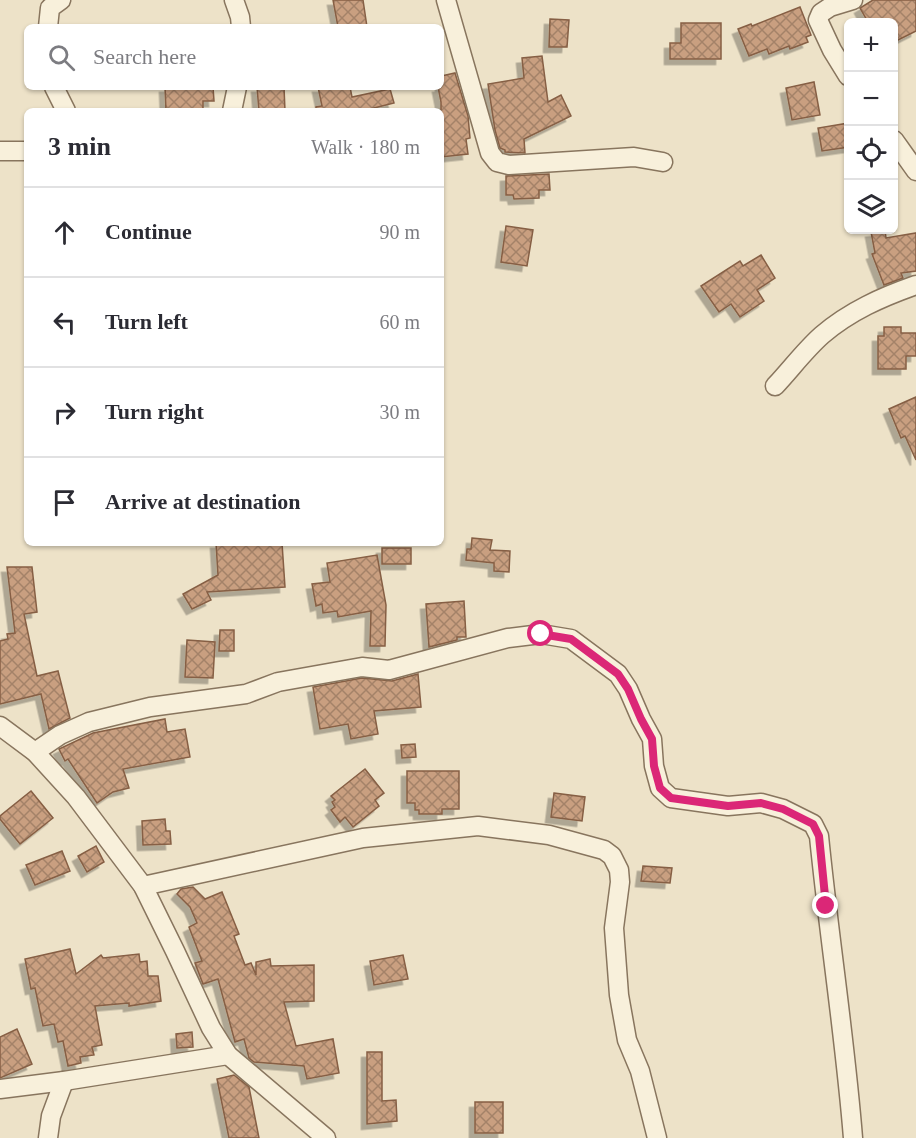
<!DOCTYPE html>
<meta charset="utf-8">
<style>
body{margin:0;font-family:"Times New Roman",serif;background:#f2f2f3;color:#2b2b33}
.controls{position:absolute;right:18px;top:18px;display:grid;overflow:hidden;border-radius:9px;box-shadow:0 2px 4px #0004}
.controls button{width:54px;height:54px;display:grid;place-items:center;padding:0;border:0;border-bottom:2px solid #e1e1e2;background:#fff;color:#2b2b33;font:30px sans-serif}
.stop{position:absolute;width:18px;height:18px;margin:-14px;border:4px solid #db2777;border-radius:50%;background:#fff}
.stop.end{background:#db2777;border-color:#fff;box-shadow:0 2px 6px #0008}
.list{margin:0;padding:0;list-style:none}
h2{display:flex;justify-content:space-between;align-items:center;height:78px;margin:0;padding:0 24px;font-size:26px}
h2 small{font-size:20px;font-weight:400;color:#7c7c81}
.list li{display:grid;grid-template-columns:39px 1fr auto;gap:18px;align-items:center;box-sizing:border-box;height:90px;padding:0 24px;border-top:2px solid #e1e1e2}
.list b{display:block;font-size:22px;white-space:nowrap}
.list em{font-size:20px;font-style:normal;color:#7c7c81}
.icon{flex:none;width:33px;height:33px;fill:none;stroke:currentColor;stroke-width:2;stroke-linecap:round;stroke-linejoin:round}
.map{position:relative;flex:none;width:916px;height:1138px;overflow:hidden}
.search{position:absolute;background:#fff;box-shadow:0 2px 4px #0004;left:24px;top:24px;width:420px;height:66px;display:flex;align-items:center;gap:15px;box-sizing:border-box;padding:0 21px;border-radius:9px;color:#7c7c81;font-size:22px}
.panel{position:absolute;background:#fff;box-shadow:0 2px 4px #0004;left:24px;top:108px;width:420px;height:438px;border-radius:9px}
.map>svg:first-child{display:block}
.building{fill:url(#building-cross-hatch);stroke:#865f44;stroke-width:1.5;filter:url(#shadow)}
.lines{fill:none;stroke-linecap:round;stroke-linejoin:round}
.street-casing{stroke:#88755e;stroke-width:21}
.street{stroke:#f8f0db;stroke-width:18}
.route{stroke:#db2777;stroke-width:8}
</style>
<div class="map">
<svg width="916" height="1138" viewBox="0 0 916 1138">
<defs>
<pattern id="building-cross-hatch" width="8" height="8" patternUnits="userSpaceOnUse" patternTransform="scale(1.5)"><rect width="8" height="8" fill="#c99f80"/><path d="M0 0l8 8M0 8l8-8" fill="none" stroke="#a48268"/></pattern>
<filter id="shadow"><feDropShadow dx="-5.5" dy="5.5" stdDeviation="0" flood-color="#0004"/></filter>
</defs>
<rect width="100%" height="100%" fill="#ede2c8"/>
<g class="building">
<path d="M333 0H363L367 27H338Z"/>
<path d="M873 0H916V31L894 42V22H868L860 8Z"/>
<path d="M800 7 811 35 806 37 808 42 790 49 789 46 769 54 767 49 749 56 738 29 751 24 752 26Z"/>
<path d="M550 19 569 20 567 47H549Z"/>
<path d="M681 23H721V59H670V43H681Z"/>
<path d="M542 56 548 102 561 95 571 116 524 139 525 153 505 152V150L500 148 495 130 488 84 524 78 522 58Z"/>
<path d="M455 73 468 116 470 138 466 139 468 154 441 157V102L438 87H441V76Z"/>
<path d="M814 82 820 115 792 120 786 88Z"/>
<path d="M165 87H213L214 101H203V111H166Z"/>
<path d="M257 87H284L285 111H259Z"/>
<path d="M318 87H350L352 97 390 89 394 103 362 111H316V107L322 106Z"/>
<path d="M849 123V147L822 151 818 128Z"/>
<path d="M549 174 550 190H539V198L514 199 513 195H506V176Z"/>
<path d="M506 226 533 230 527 266 501 262Z"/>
<path d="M885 230 886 238 916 233V271L901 273 903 278 884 285 872 254 875 253 871 232Z"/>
<path d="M761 255 775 278 757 290 764 301 740 317 731 304 719 312 701 286 740 261 743 266Z"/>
<path d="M884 327H901V333H916V356H906V369H878V336H884Z"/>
<path d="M916 397V460L905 436 901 438 889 409Z"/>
<path d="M472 538 492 540 490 550 510 551 509 572 494 571V563L466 560 467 549H471Z"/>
<path d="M216 543H282L285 587 207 592 211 600 192 609 183 594 218 575Z"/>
<rect x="382" y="548" width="29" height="16"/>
<path d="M377 555 386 605 385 646H370L371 611 338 617 337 611 323 613 322 604 316 606 312 584 330 582 327 563Z"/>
<path d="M7 567H32L37 612 24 614 37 676 58 671 70 718 49 729 41 694 0 704V641L8 639 7 634 15 633Z"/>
<path d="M464 601 466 637H457V640L429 647 426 604Z"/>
<path d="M220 630H234V651H219Z"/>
<path d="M187 640 215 642 213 678 185 677Z"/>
<path d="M418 674 421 707 374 711 378 734 351 739 348 724 320 729 313 687 362 678 392 681Z"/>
<path d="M165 719 167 732 185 729 190 757 123 769 129 788 113 792 97 803 68 759 65 761 59 749 93 733Z"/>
<path d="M415 744 416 757 402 758 401 745Z"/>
<path d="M365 769 384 793 375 800 379 806 353 827 345 817 340 822 331 810 335 807 332 802 335 800 331 796Z"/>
<path d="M407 771H459V809H442V814H419V810H415V803H407Z"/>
<path d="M31 791 53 818 20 844 0 819V816Z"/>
<path d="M554 793 585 797 582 821 551 817Z"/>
<path d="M165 819 166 831H170L171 844 143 845 142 821Z"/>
<path d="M96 846 104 862 87 872 78 856Z"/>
<path d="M62 851 70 871 35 885 26 865Z"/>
<path d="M643 866 672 868 670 883 641 881Z"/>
<path d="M193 887 205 899 222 892 239 934 234 936 245 965 251 963 256 975V962L270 959 271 966 314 965V1001L284 1002 296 1046 333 1039 339 1073 307 1079 304 1066 254 1062 249 1058 244 1039 235 1042 218 979 203 984 195 963 202 961 189 927 197 923 190 907 177 894 181 889Z"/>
<path d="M70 949 76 974 101 955 103 958 139 954 140 962 147 961 148 976H158L161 1001 129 1006V1003L95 1006 102 1045 92 1047 94 1055 80 1057 81 1063 68 1066 63 1041 58 1042 54 1024 43 1026 35 988 31 989 25 959Z"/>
<path d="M403 955 408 979 374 985 370 961Z"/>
<path d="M17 1029 32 1064 0 1078V1037Z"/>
<path d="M192 1032 193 1047 177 1048 176 1034Z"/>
<path d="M367 1052H382V1101L396 1100 397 1121 367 1124Z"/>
<path d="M234 1075 249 1087 259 1138H229L217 1079Z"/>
<rect x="475" y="1102" width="28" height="31"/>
</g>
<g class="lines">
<g class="street-casing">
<g id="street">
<path d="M234 0 240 17 241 27"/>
<path d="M446 0 490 153 497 162 509 165 634 157 663 162"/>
<path d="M48 27 50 8 61 0"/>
<path d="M848 76 832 50 818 20 821 13 830 7 853 0"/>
<path d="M54 87 66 111"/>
<path d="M232 111 237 87"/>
<path d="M894 140 916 171"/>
<path d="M0 151H27"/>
<path d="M775 386C791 369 805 350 822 335 850 311 882 297 916 285"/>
<path d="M0 726 35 752 76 797 143 886 175 951 211 1028 228 1055 326 1138"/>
<path d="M35 752 60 735 89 722 150 707 246 694 278 682 362 667 389 670 508 638 541 634 571 639 618 674 628 689 641 719 652 739 654 766 660 788 671 798 728 806 761 803 783 809 813 824 819 836C829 937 845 1037 853 1138"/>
<path d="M143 886 363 838 478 826 549 835 604 850 612 856 619 870 620 882 614 928 619 995 627 1040 640 1071 657 1138"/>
<path d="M0 1089 64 1081 228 1055"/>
<path d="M48 1138 51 1116 64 1081"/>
</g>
</g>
<use href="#street" class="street"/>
</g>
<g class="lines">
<path class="route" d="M541 634 571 639 618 674 628 689 641 719 652 739 654 766 660 788 671 798 728 806 761 803 783 809 813 824 819 836 826 906"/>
</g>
</svg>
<div class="controls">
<button>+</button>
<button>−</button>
<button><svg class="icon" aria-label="locate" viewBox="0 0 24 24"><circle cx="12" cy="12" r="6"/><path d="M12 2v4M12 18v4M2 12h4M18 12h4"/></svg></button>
<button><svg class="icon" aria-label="layers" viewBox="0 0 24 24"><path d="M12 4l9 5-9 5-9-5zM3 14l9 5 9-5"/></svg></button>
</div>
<div class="stop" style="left:541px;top:634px"></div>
<div class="stop end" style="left:826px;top:906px"></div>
<div class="search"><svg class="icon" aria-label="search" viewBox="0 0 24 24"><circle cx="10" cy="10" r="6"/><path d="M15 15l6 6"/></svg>Search here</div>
<section class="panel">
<h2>3 min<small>Walk · 180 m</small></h2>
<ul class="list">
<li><svg class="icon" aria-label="ahead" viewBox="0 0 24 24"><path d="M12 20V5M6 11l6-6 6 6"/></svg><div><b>Continue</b></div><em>90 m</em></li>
<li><svg class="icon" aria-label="left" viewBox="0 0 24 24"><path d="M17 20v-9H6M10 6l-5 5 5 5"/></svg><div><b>Turn left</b></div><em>60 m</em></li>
<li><svg class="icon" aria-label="right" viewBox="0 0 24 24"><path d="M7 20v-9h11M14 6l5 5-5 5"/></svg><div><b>Turn right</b></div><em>30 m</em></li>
<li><svg class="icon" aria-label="arrive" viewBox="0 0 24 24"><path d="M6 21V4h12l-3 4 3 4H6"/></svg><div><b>Arrive at destination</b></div></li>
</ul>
</section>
</div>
